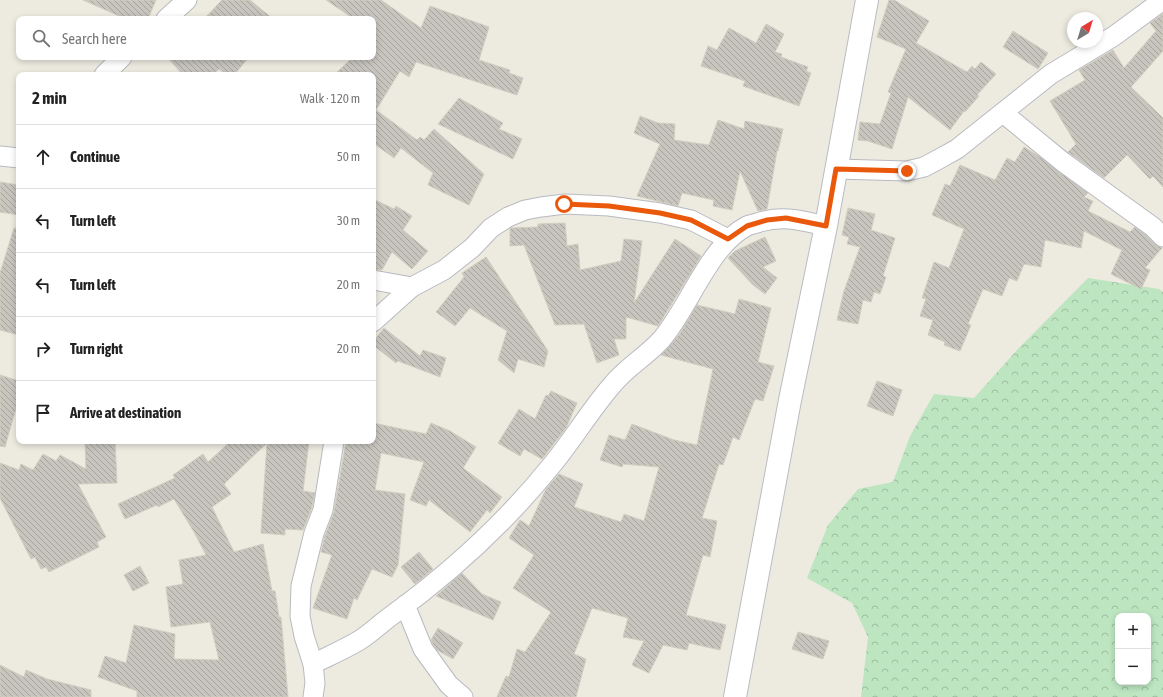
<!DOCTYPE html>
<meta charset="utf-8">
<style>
body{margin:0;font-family:"Asap Condensed",sans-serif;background:#f2f2f2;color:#222}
.controls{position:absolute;right:12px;bottom:12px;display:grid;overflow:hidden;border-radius:8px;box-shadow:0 2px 6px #0003}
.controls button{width:36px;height:36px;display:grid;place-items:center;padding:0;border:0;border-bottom:1px solid #e0e0e0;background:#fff;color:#222;font:20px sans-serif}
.compass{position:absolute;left:1067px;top:12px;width:36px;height:36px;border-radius:50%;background:#fff;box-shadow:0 2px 6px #0003;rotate:38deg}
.stop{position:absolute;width:12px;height:12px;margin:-9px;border:3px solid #ea580c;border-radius:50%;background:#fff}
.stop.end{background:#ea580c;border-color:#fff;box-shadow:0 1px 4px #0008}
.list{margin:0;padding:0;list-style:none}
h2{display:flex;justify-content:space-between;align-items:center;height:52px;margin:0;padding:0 16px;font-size:17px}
h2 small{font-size:13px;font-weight:400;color:#767676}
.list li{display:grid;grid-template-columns:26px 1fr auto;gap:12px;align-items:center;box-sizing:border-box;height:64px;padding:0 16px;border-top:1px solid #e0e0e0}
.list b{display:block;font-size:15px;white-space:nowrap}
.list em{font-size:13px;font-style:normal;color:#767676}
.icon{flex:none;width:22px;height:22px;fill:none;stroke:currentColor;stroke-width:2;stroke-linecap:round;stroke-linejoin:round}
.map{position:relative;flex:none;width:1163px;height:697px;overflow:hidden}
.search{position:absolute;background:#fff;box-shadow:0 2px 6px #0003;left:16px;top:16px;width:360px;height:44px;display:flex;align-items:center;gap:10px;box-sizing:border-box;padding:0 14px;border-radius:8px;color:#767676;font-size:15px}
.panel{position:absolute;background:#fff;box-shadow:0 2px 6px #0003;left:16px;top:72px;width:360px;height:372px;border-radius:8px}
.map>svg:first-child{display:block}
.forest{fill:url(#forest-crowns);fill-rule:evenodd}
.building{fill:url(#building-back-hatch);stroke:#d1cdbf}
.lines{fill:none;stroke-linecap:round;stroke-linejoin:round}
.street-casing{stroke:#b8bac0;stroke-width:21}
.secondary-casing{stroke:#b9bcc3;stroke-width:24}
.street{stroke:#fff;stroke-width:19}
.secondary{stroke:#fff;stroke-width:22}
.route{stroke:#ea580c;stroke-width:5}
</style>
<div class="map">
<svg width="1163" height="697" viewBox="0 0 1163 697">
<defs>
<pattern id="forest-crowns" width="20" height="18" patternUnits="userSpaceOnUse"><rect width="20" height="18" fill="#bce5c0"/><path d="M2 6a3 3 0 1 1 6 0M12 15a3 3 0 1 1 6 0" fill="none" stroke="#9cbd9f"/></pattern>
<pattern id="building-back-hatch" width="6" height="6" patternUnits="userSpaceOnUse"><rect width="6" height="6" fill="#c7c5be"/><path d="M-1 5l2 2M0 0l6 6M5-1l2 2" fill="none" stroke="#a5a39e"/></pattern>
</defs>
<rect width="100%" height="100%" fill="#edebe0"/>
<path class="forest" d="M1088 278 1159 289 1163 292V697H861L868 637 852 603 807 578 828 525 858 489 893 482 910 436 934 394 974 398 1017 350ZM1118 616H1148V682H1118Z"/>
<g class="building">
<path d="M83 0H156L148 19H126Z"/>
<path d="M222 0H250L273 19H204Z"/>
<path d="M326 0H381L421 28 430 6 489 27 479 60 510 70 509 73 523 78 517 95 416 62 409 77 400 71 376 110 417 140 420 137 424 140 434 129 484 174 469 205 428 185 433 173 401 148 394 158 373 143V75H334L353 57H373V19H354Z"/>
<path d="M889 0H894L929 21 916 43 967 72 972 66 975 69 981 62 996 74 977 95 979 96 965 112 964 111 950 130 908 97 892 149 868 141 858 140 860 122 880 124 891 93 888 92 906 49 877 37Z"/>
<path d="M1163 14V51L1131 87 1163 118V187L1153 176 1150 179 1127 155 1104 178 1068 152 1076 144 1050 101 1085 80 1079 70 1113 50 1124 68 1156 31 1150 23Z"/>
<path d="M766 24 784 34 775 52 782 54 781 57 808 67 806 71 811 73 799 106 743 86 745 81 701 66 708 46 717 50 729 28 756 43Z"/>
<path d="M1013 31 1048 53 1038 69 1003 47Z"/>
<path d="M167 57H249L234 75H227L219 69 212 75H183Z"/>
<path d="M459 98 503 123 499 129 522 139 513 159 438 124Z"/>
<path d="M640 116 658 123 675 124 674 140 709 145 718 120 744 129 745 121 783 129 778 151H777L767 209 758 211 740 171 732 210 713 206 714 200 682 193 678 206 637 196 660 144 634 133Z"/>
<path d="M1024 147 1037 155 1088 193 1084 197 1093 201 1088 211 1130 232 1135 227 1146 235 1156 245 1162 248 1145 268 1150 270 1141 289 1111 274 1122 250 1084 231 1081 248 1045 240 1041 267 1024 264 1017 281 1009 278 1002 296 983 289 968 324 971 325 960 351 944 345 945 342 928 335 933 320 920 316 926 299 922 298 934 262 949 268 964 229 932 215 945 184 950 186 960 165 995 180 1007 158 1015 162Z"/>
<path d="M0 182 19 185V215L0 212Z"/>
<path d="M373 199 394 209 396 206 412 216 403 230 428 251 412 269 392 252 382 270 373 269Z"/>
<path d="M848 208 875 214 871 230 895 238 883 276 886 277 880 294 874 292 871 302 863 300 858 324 837 320 844 291 860 247 847 244 849 237 842 235Z"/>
<path d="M565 223 567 246 578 244 580 270 621 261 624 239 642 241 634 303 675 239 701 256 658 326 626 317V339H614L619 355 597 363 584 324 555 325 524 245 510 246V229L511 228 538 227V224Z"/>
<path d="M14 228H19V335L0 330V273Z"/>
<path d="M765 237 776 261 763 267 777 278 765 294 753 285 728 258 735 251Z"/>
<path d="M486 257 548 351 544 367 518 359 514 373 498 360 507 331 470 308 455 326 436 312 464 277 462 273Z"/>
<path d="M739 299 771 308 758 362 774 366 763 401 755 399 739 440 733 437 723 465 719 464 702 518 717 521 710 557 703 555 686 615 726 625 720 650 689 643 687 650 663 645 649 673 632 665 644 641 623 637 628 618 592 608 574 654 586 659 576 697H497L506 676 509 677 517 649 525 652 551 612 513 588 534 555 509 538 520 520 529 526 546 489 559 474 583 484 574 507 621 522 624 514 644 521 659 467 623 464 622 467 600 460 609 435 625 440 632 424 674 440 697 445 713 369 661 355 679 335 697 305 735 314Z"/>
<path d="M384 328 420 356 423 350 446 358 440 377 398 361 396 363 373 345V342Z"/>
<path d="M0 375 19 381V398L5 447 0 446Z"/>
<path d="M877 381 902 390 893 416 867 406Z"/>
<path d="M551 391 577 403 566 428 542 459 524 449 520 456 498 443 519 409 535 419 546 395 548 396Z"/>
<path d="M373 423 426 434 431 423 450 431 476 447 463 468 502 497 490 513 487 510 470 532 429 500 426 506 410 500 424 462 381 453 375 490 405 494 398 565 392 577 372 569 357 600 354 598 347 619 313 608 332 555 321 552 325 536 334 512 346 441H373Z"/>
<path d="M85 441H115L117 483 78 484 106 537 97 542 99 547 49 572 46 567 41 569 35 557 31 559 0 498V463L19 470 21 464 33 470 43 454 56 461 60 455 86 469Z"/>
<path d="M231 441H309L303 491 315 493 312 507 303 530 285 529V535L261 533 267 443 224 484 231 494 212 507 234 552 263 544 272 591H275L279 617H281L288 697H137V691L98 677 105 656 126 663 134 625 175 634 174 659 219 660 210 622 171 627 166 587 183 584 179 560 206 555 194 532 174 499 158 507 157 505 125 519 118 504 175 478 173 475 203 454 208 462Z"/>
<path d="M419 552 433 569 415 584 401 567Z"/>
<path d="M140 566 149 583 133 591 124 575Z"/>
<path d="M462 573 482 594 501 602 493 620 436 596Z"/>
<path d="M438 628 463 643 453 659 437 650 433 644 431 640Z"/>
<path d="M798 632 829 641 823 659 792 649Z"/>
<path d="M0 665 24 677 26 670 47 679 91 690V697H0Z"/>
</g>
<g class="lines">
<g class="street-casing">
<g id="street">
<path d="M166 19 187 0"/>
<path d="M104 75 122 57"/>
<path d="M1003 113 1063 162 1153 227 1163 237"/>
<path d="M0 156 19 158"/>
<path d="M836 169 907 171 924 167 939 159 957 149 1051 74 1114 36 1163 0"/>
<path d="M373 280 412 287 444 270 472 248 491 228 508 217 525 210 541 207 565 204 609 206 660 213 691 220 728 239"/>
<path d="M373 322 412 287"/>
<path d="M405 605 423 649 449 685 463 697"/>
<path d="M313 664C329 656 345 649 360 640 371 633 380 624 391 616 450 573 505 523 551 466 573 440 590 410 613 384 626 368 645 357 660 341 688 310 709 245 747 226 751 224 756 224 760 222 785 215 802 221 826 226"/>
<path d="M313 697 315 683 313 664 304 636 300 616 301 586 314 533 323 510 334 441"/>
</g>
</g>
<g class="secondary-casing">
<path id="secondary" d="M735 697 790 400 826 226 867 0"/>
</g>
<use href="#street" class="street"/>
<use href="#secondary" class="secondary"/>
</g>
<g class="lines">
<path class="route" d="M564 204 609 206 660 213 691 220 728 239 747 226 767 220 786 218 826 226 836 169 907 171"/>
</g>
</svg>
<div class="controls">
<button>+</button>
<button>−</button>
</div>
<svg class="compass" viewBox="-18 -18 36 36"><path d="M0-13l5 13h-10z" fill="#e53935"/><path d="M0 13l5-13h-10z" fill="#767676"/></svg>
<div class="stop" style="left:564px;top:204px"></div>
<div class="stop end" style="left:907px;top:171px"></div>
<div class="search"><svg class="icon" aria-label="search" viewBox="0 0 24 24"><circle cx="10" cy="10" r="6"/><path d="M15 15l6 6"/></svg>Search here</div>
<section class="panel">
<h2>2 min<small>Walk · 120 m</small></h2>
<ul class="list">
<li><svg class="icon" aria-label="ahead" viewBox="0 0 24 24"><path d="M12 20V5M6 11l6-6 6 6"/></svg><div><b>Continue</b></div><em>50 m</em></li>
<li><svg class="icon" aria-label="left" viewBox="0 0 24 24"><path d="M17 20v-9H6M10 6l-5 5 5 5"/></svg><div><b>Turn left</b></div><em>30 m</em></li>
<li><svg class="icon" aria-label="left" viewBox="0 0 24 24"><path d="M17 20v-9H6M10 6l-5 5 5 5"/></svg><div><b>Turn left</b></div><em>20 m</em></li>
<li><svg class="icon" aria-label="right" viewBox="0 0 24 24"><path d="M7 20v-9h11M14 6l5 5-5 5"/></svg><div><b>Turn right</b></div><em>20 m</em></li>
<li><svg class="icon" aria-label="arrive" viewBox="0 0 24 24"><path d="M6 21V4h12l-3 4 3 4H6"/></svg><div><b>Arrive at destination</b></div></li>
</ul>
</section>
</div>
